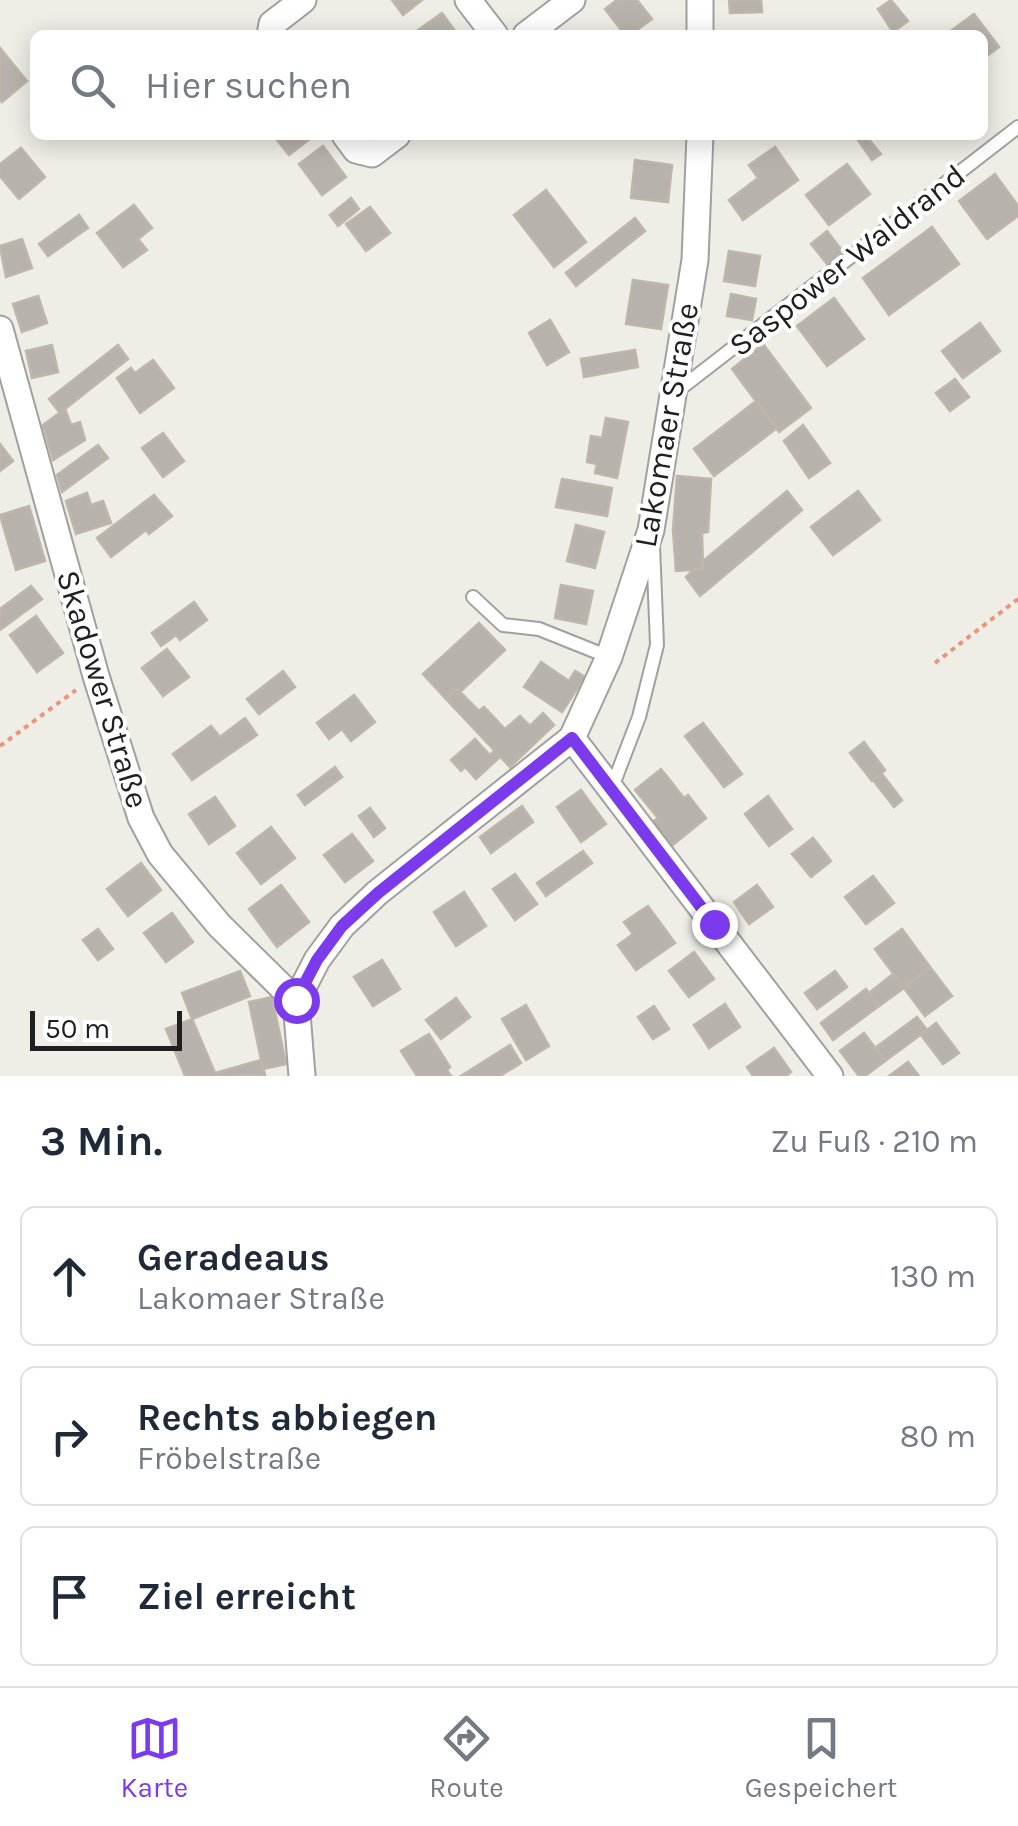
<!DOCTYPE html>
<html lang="de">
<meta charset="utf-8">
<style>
body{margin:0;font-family:Karla,sans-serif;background:#f6f6f7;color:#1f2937}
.scale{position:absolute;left:30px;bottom:25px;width:152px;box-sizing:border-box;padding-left:10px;border:5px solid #1f1f1f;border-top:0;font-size:28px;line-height:35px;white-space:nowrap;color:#1f1f1f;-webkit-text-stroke:8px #fff;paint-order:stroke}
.stop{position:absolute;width:30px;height:30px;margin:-22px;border:8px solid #7c3aed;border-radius:50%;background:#fff}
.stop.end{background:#7c3aed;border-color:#fff;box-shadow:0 2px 10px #0008}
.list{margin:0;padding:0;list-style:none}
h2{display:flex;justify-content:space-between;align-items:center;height:130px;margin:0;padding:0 40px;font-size:42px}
h2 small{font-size:32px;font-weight:400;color:#747a83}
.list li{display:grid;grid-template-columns:65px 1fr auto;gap:30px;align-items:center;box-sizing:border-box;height:140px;margin:0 20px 20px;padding:0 20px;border:2px solid #e0e1e3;border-radius:15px}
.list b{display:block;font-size:38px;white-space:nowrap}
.list p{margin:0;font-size:32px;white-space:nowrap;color:#747a83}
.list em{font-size:32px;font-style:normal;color:#747a83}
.icon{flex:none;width:55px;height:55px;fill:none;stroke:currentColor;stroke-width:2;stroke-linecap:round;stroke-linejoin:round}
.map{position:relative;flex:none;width:1018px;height:1076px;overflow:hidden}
.search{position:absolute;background:#fff;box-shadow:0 5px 25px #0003;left:30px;right:30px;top:30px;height:110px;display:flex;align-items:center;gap:25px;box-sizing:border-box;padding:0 35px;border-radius:15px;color:#747a83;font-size:38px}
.sheet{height:610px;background:#fff}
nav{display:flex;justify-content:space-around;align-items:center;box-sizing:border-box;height:140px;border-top:2px solid #e0e1e3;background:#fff;font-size:28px;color:#747a83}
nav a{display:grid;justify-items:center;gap:5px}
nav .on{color:#7c3aed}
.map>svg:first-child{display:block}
.building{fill:#b7b2ac;stroke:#bfb5aa;stroke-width:2.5}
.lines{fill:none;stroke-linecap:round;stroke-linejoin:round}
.service-casing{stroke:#a0a0a0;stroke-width:16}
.minor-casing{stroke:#a0a0a0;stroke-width:29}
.path{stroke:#eb937b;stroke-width:4;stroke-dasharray:5 5;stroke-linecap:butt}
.service{stroke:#fff;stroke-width:12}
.minor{stroke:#fff;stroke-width:25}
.route{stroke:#7c3aed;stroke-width:12}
.labels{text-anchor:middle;stroke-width:8;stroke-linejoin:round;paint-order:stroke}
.street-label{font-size:32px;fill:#1f1f1f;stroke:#fff}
</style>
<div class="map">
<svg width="1018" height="1076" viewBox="0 0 1018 1076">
<rect width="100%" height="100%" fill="#eeede6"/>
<g class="building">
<path d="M392 0H422L403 15Z"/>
<path d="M617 0H637L652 19 630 35H625L605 9Z"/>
<path d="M729 0H761L762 12 730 13Z"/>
<path d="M891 0 908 21 893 32 878 9Z"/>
<path d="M442 13 458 35H419L417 31Z"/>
<path d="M974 14 999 47 983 59V35L948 33Z"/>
<path d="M0 48 27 81 2 102 0 100Z"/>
<path d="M273 135H315L289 155Z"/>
<path d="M865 135 881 154 872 160 858 140Z"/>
<path d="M323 146 346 177 322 195 299 164Z"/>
<path d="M775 147 798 180 743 220 729 200 758 178 749 165Z"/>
<path d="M21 148 45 177 19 199 0 176V164Z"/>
<path d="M635 160 672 165 668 202 631 198Z"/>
<path d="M847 164 870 194 829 225 806 195Z"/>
<path d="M995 174 1018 206V216L987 239 959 201Z"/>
<path d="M546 190 586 242 554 267 514 215Z"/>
<path d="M351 198 359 209 338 226 330 215Z"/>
<path d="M134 205 152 228 138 239 147 250 123 267 97 233Z"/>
<path d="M370 207 390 233 366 251 346 224Z"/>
<path d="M79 215 88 228 48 256 39 244Z"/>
<path d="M635 218 645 231 576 286 566 273Z"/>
<path d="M932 227 959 264 889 315 863 278Z"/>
<path d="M827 231 844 253 828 265 811 244Z"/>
<path d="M22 239 32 268 6 277 0 246Z"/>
<path d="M729 251 760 256 755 286 724 281Z"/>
<path d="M633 280 668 285 661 329 626 324Z"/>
<path d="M731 294 756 299 752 320 727 316Z"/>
<path d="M38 296 47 323 22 332 13 304Z"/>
<path d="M834 298 864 339 827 366 797 326Z"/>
<path d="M550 320 569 352 547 365 529 333Z"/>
<path d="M980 323 1000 351 963 378 942 351Z"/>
<path d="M763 344 811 408 779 432 732 369Z"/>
<path d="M52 345 58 372 32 378 26 351Z"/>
<path d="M118 345 128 359 60 413 49 399Z"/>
<path d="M635 350 638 367 584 377 581 359Z"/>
<path d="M153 360 174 388 140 413 117 378 131 368 135 373Z"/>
<path d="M955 379 969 397 950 411 936 393Z"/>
<path d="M756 401 777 428 714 476 694 449Z"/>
<path d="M65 409 71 425 80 422 85 440 53 460 43 425Z"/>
<path d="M606 418 628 422 617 478 595 473 597 464 587 462 591 436 602 438Z"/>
<path d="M803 425 830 463 809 478 784 441Z"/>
<path d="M163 433 184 461 163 477 142 448Z"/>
<path d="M0 444 13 461 0 471Z"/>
<path d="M98 445 108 458 62 492 57 475Z"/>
<path d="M677 476 711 479 708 532 702 533 703 569 676 571 673 530Z"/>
<path d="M562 479 612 488 607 516 556 507Z"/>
<path d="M787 491 802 510 700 596 686 577 693 570 703 569V561Z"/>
<path d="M858 491 880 520 833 555 811 527Z"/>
<path d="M87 493 91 505 103 501 111 523 76 534 66 501Z"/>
<path d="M154 495 172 516 149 534 146 530 111 557 97 538Z"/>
<path d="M29 506 45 561 16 570 0 515Z"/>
<path d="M576 525 604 532 595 568 567 561Z"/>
<path d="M561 585 593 591 586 624 555 618Z"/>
<path d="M31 586 42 599 0 630V609Z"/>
<path d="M194 602 207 620 180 640 176 635 161 646 152 633Z"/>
<path d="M36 616 63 653 37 672 10 635Z"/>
<path d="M479 623 505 650 460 692 457 689 446 699 423 674Z"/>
<path d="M167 649 189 677 163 696 142 668Z"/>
<path d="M541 662 569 681 575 671 585 677 562 712 524 687Z"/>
<path d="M283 671 295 687 259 714 247 699Z"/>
<path d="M457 689 479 711 484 707 505 729 520 716 530 726 543 713 554 725 510 767 446 699Z"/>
<path d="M354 695 375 722 351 741 342 729 329 739 317 723Z"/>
<path d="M245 718 257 735 192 780 173 754 211 726 220 737Z"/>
<path d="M703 723 742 774 724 787 685 736Z"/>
<path d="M475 739 490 755 494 751 500 757 476 779 465 767 461 771 451 760Z"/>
<path d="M864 742 885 770 872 781 850 753Z"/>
<path d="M335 767 342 777 305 805 298 795Z"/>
<path d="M661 769 684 798 688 795 706 818 669 848 650 824 658 818 635 790Z"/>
<path d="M882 774 902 800 894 807 873 780Z"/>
<path d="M581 790 606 824 581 842 557 807Z"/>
<path d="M768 796 792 829 769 846 745 814Z"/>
<path d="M215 797 235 826 209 844 189 814Z"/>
<path d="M522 806 533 822 491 853 480 837Z"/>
<path d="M370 808 385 828 374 837 359 816Z"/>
<path d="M271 827 295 858 261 884 237 853Z"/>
<path d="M352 834 373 861 345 882 324 855Z"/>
<path d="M813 838 831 861 811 877 792 854Z"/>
<path d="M583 851 592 863 546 896 537 883Z"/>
<path d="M141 863 161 890 128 916 107 889Z"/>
<path d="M515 874 537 904 515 920 493 889Z"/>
<path d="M873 876 894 903 866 924 845 897Z"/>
<path d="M281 885 309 922 277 947 249 909Z"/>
<path d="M757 885 773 907 749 924 734 902Z"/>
<path d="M464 892 486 926 456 946 434 912Z"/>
<path d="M648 906 675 943 636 970 618 945 633 934 624 922Z"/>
<path d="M172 913 193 942 166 962 144 933Z"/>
<path d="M98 929 113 949 98 960 83 940Z"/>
<path d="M902 929 930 967 904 988 875 949Z"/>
<path d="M694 952 714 979 689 997 669 971Z"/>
<path d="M382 960 400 989 373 1006 354 977Z"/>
<path d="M930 967 952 996 925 1016 904 988Z"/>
<path d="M240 971 250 996 192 1019 182 993Z"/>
<path d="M835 971 847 987 817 1009 805 993Z"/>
<path d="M893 974 904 988 879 1006 869 993Z"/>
<path d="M866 989 879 1006 833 1040 821 1023Z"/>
<path d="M272 997 286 1064 263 1069 249 1002Z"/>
<path d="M456 998 470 1017 441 1039 426 1020Z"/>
<path d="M725 1004 740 1027 709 1048 694 1025Z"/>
<path d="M526 1005 549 1046 526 1060 502 1019Z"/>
<path d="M654 1006 669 1029 653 1039 638 1017Z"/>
<path d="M917 1017 927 1030 885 1061 875 1048Z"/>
<path d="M192 1019 215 1073 216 1076H185L166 1029Z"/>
<path d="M936 1023 959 1053 943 1064 921 1035Z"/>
<path d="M864 1033 885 1061 865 1076H859L840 1051Z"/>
<path d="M429 1034 450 1067 447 1070 451 1076H417L401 1051Z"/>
<path d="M510 1045 521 1063 500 1076H461Z"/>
<path d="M774 1048 791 1072 786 1076H753L747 1067Z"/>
<path d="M261 1060 265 1075 216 1076 215 1073Z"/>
<path d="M908 1062 919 1076H889Z"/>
</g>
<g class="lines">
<g class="service-casing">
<g id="service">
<path d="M676 392 1018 127"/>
<path d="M473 597 503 625 539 629 609 657"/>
<path d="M611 790 639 717 657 645 653 545"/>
</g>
</g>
<g class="minor-casing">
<g id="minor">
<path d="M468 0 495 35"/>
<path d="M700 0V35"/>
<path d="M270 35 272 24 303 0"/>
<path d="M526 35 572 0"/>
<path d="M345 135 356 150 372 154 397 135"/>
<path d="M0 329 96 676 141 818 160 854 219 925 296 1001"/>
<path d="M572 738 830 1076"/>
<path d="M296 1001 317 960 342 926 377 893 572 738 609 657 651 530 695 260 700 135"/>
<path d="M296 1001 302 1076"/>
</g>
</g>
<g class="path">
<path d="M935 663 1018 599"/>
<path d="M0 746 76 690"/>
</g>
<use href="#service" class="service"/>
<use href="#minor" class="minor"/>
</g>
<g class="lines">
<path class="route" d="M296 1000 317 960 342 926 378 893 572 738 714 924"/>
</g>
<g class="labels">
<g class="street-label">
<text transform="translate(847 260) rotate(-38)" y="11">Saspower Waldrand</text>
<text transform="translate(666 425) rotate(-80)" y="11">Lakomaer Straße</text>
<text transform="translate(103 689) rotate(73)" y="11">Skadower Straße</text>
</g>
</g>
</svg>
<div class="scale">50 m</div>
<div class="stop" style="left:296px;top:1000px"></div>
<div class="stop end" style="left:714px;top:924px"></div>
<div class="search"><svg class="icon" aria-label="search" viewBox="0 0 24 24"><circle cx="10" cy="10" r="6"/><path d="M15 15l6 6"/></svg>Hier suchen</div>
</div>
<section class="sheet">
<h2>3 Min.<small>Zu Fuß · 210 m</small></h2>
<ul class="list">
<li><svg class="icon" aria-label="ahead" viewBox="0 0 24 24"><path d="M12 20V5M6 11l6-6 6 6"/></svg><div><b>Geradeaus</b><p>Lakomaer Straße</p></div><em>130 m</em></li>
<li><svg class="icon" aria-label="right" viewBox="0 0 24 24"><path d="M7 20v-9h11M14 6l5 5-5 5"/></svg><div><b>Rechts abbiegen</b><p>Fröbelstraße</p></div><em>80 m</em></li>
<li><svg class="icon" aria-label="arrive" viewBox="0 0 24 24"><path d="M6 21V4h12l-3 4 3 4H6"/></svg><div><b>Ziel erreicht</b></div></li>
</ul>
</section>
<nav>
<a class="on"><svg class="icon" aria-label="map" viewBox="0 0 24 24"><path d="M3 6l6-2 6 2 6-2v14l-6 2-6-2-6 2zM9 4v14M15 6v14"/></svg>Karte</a>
<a><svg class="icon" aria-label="directions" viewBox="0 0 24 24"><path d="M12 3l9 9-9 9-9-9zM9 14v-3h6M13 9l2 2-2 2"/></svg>Route</a>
<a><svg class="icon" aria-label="saved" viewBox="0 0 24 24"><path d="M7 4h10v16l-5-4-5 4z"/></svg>Gespeichert</a>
</nav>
